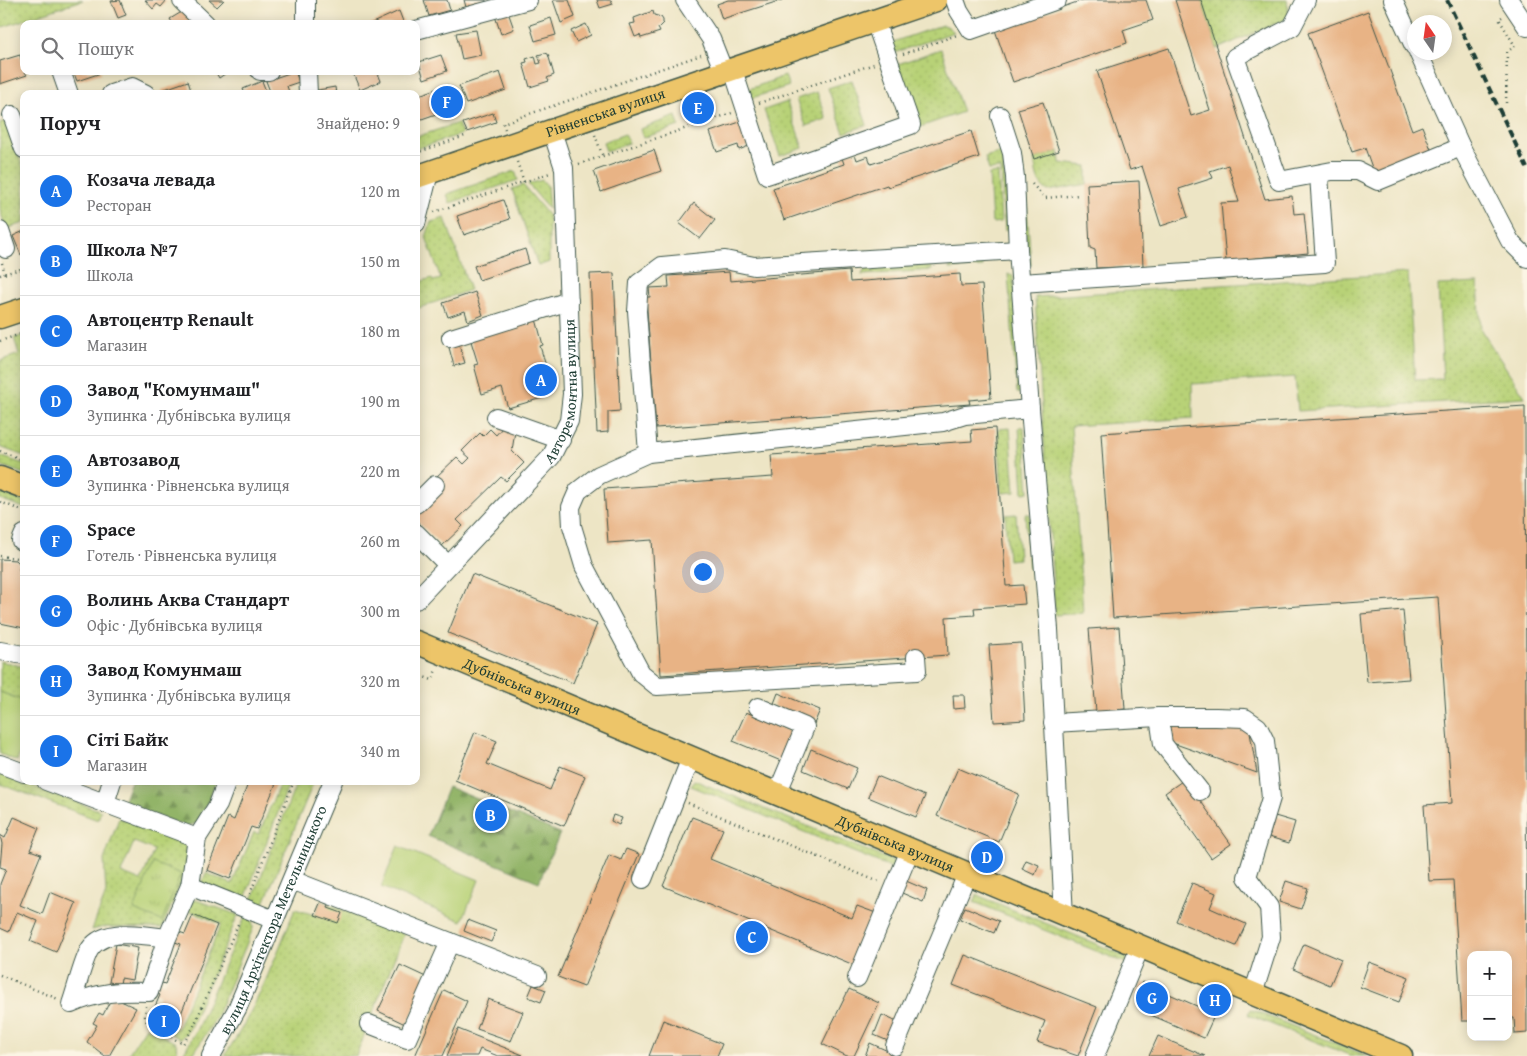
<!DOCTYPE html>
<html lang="uk">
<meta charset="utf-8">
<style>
body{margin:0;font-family:"Gentium Book Plus",serif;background:#f2f2f2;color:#202124}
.controls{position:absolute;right:15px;bottom:15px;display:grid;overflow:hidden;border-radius:10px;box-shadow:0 2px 12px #0003}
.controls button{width:45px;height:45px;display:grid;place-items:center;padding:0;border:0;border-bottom:1px solid #e0e0e0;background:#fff;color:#202124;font:25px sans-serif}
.compass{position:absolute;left:1407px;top:15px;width:45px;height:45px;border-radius:50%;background:#fff;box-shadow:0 2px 12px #0003;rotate:347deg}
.you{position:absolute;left:702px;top:571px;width:18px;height:18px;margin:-12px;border:4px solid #fff;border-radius:50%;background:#1a73e8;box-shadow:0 0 0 8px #1a73e833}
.badge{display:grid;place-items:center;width:32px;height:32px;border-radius:50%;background:#1a73e8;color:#fff;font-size:16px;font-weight:700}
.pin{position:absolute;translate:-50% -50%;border:2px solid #fff;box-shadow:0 1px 5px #0006}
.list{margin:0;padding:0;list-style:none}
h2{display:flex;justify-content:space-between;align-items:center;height:65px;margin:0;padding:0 20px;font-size:21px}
h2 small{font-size:16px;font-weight:400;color:#757577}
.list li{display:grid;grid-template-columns:32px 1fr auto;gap:15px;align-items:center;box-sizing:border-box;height:70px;padding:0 20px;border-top:1px solid #e0e0e0}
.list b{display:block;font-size:19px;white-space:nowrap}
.list p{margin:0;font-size:16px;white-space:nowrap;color:#757577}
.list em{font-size:16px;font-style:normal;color:#757577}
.icon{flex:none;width:28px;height:28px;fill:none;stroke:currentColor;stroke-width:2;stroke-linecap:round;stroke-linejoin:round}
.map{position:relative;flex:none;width:1527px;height:1056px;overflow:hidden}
.search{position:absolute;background:#fff;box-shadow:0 2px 12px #0003;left:20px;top:20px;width:400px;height:55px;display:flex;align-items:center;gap:12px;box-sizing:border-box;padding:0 18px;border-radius:10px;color:#757577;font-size:19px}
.panel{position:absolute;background:#fff;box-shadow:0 2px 12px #0003;left:20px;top:90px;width:400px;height:695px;border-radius:10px}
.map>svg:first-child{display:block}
.grass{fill:url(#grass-dots);stroke:#6c8856;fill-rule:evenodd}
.forest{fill:url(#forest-firs);stroke:#58784e}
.park{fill:url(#park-tufts);stroke:#6c8856}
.garden{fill:#b8d277;stroke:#6c8856}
.building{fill:#e8b385}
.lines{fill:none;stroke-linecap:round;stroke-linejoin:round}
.minor-casing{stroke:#3e564a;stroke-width:20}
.major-casing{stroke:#3e564a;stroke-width:25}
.path{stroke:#3e564a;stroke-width:2.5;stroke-dasharray:1 4;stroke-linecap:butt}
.minor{stroke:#fff;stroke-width:18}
.major{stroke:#edc569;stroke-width:22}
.rail{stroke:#1f3d34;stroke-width:4;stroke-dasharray:8 4;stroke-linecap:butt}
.labels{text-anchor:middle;stroke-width:4;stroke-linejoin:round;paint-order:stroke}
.street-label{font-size:15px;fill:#1f3d34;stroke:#fcf5e5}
</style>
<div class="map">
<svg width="1527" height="1056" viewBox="0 0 1527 1056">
<defs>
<pattern id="grass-dots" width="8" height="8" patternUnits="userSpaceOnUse" patternTransform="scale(1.25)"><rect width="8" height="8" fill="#b8d277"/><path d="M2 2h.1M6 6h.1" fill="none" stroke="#9eb568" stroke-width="1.8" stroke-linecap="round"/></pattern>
<pattern id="forest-firs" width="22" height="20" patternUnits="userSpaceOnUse" patternTransform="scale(1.25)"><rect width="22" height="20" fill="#92b468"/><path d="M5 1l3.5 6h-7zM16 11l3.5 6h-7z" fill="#779456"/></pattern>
<pattern id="park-tufts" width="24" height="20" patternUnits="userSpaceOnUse" patternTransform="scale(1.25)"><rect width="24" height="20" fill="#b8d277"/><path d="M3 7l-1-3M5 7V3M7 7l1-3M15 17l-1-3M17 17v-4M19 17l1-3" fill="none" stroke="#9eb568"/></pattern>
</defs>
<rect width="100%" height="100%" fill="#fcf5e5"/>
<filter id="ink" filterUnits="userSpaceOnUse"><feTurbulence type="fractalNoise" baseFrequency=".02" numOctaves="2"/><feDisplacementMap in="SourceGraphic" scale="10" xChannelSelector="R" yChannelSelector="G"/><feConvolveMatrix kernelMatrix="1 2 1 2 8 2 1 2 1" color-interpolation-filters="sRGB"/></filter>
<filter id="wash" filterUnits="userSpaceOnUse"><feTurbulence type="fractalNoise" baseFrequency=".0096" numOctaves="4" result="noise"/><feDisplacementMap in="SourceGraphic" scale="20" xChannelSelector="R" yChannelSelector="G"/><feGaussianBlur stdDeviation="1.12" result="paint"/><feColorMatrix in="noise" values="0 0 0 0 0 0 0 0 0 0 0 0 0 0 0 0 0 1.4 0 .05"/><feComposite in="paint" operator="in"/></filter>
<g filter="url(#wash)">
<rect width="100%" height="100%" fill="#ede5c5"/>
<g class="grass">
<path d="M0 0H83L0 28Z"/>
<path d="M1201 0H1287L1289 18 1217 49Z"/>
<path d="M942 25 947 26 954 32 891 54 887 44Z"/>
<path d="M941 49 963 112 917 128 895 65Z"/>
<path d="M785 76 789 86 752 98 749 89Z"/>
<path d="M852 80 867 125 844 133 828 88Z"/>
<path d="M817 92 827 119 806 126 796 99Z"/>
<path d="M787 102 803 148 780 156 764 110Z"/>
<path d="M676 116 679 126 643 138 640 129Z"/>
<path d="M7 121 24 171V223L6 229 0 210V123Z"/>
<path d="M458 123 462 134 416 149V137Z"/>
<path d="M625 134 629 143 606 151 603 142Z"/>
<path d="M1059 151 1060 163 1087 166V184L1048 191C1036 184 1036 171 1034 159Z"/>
<path d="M1002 152 1010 226 1005 231 1001 169 989 170 985 157Z"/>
<path d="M515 171 518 180 450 203 447 194Z"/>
<path d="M998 173 1001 222 992 223 989 174Z"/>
<path d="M542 180 547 185 549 209 528 184Z"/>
<path d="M523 185 549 216V262L538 266 512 189Z"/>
<path d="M1026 197 1031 265 1028 266 1022 198Z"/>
<path d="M445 218 470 290 416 309V283L432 278 433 281 441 279 426 237 431 222Z"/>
<path d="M983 261V267L949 269 951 263Z"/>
<path d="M931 264 932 270 862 275 865 269Z"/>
<path d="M1408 273 1415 380 1443 379 1438 285 1478 283 1481 330 1525 397 1298 411 1295 377 1192 384 1193 418 1071 426 1083 613 1055 615 1035 297Z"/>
<path d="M1008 274 1013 276 1022 393H1017Z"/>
<path d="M24 335V456L0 447V361L19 354 14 338Z"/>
<path d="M1019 427H1024L1029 492 1023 493Z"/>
<path d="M1010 428 1015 492 1002 493 998 429Z"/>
<path d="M0 456 24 464V474L0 465Z"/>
<path d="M0 492 24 502V508L0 499Z"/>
<path d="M1016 514 1019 559 1008 560 1005 515Z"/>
<path d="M1025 514H1030L1034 569H1029Z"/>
<path d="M0 661 24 667V701L0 692Z"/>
<path d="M0 774 101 811 98 820 0 784Z"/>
<path d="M694 780 898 863 895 869 691 786Z"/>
<path d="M281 781H290L244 901 201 884 206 873 232 884 254 832 259 834Z"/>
<path d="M297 781H314L262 908 251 903Z"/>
<path d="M119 818 183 840 190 862 162 928 104 927 92 930 106 893 104 860ZM134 842 154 850 141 881 121 873Z"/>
<path d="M977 895 1128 957 1126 963 974 902Z"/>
<path d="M196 900 238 915 189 1030 180 1039 166 1031 168 1026 177 1029 221 924 186 909 192 901Z"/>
<path d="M321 901 404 934 356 1056H224C256 1011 274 960 295 909L315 915Z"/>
<path d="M245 917 252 920 253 928 216 1018 192 1056H182L197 1029Z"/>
<path d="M1250 1009 1368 1056H1352L1248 1015Z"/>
<path d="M146 1027 176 1043 177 1055 127 1056Z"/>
</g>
<g class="forest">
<path d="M131 781H216L199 823 185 826 126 805 124 800Z"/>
<path d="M448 787 560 833 539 882 428 836Z"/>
</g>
<path class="park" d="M153 863 181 874 162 921 134 910Z"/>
<g class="garden">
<path d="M0 692 24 701V743L17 761 0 754Z"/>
<path d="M398 846 479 880 462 921 381 887Z"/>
</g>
<g id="blocks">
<g class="building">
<path d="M120 0 126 15 118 18 111 1Z"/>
<path d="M145 0H167L161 7 157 4 153 9Z"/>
<path d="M209 0H224L217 7Z"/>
<path d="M424 0H447L450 10 429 16Z"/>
<path d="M464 0H486V2L466 7Z"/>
<path d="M553 0H569L575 17 561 23Z"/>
<path d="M597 0H611L613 4 600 8Z"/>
<path d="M728 0H782L722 19 717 4Z"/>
<path d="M1083 0H1146L1153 20 1123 30 1127 43 1013 82 995 30Z"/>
<path d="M1175 0H1201L1265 199 1292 196 1294 214 1304 213 1308 253 1226 261 1221 203 1239 202 1228 165 1210 171 1213 178 1179 189 1188 217 1161 226 1142 166 1130 170 1097 71 1169 48 1191 116 1210 110Z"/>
<path d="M185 10 194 24H173L170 19Z"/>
<path d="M399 11 404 24H370Z"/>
<path d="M653 11 654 15 661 17 663 20V23L658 28 660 32 641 38 640 35 635 37 630 24 635 23 634 18Z"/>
<path d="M1368 11 1412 130 1422 126 1432 152 1374 173 1365 148 1352 152 1308 33Z"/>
<path d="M508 12 514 29 501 34 495 16Z"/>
<path d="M551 18 556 35 535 41 530 25Z"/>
<path d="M586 24 591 35 576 42 571 31Z"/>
<path d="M476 30 481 55 462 59 456 33Z"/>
<path d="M545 53 548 54 554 75 547 78 549 81 530 87 523 63 527 62 526 59 535 56 537 64 541 63 538 55Z"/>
<path d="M20 55 24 71 27 75 0 84V61Z"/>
<path d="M441 55 447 71 424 79 419 62Z"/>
<path d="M73 71H101V73L77 81Z"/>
<path d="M215 71H229L219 78Z"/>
<path d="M295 71 299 82 287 86 289 92 271 94 266 81Z"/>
<path d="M352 71H377L381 81 360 90Z"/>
<path d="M500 72 506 90 466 104 459 86Z"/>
<path d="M188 81 192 94H163L162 90Z"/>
<path d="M262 81 266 91 259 94H245L243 89Z"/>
<path d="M448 85 456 107 416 121V96Z"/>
<path d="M335 87 336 94H319L318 90Z"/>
<path d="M1043 102 1059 151 1034 159 1018 109Z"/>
<path d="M707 105 709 111 691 117 689 111Z"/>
<path d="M493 113 496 122 467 132 463 123Z"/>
<path d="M743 121 751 145 739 150 738 145 717 152 710 132Z"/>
<path d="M971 131 979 157 888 187 887 185 784 220 773 188 844 164 841 155 854 151 857 160 868 156 871 164Z"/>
<path d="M654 150 661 171 601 192 594 171Z"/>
<path d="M1139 181 1143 266 1096 268 1095 250 1090 248 1087 184Z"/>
<path d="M503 200 510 219 464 235 457 216Z"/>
<path d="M694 203 715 220 700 239 679 223Z"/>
<path d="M24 231V254L21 255 13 236Z"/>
<path d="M525 249 529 263 479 280 474 266Z"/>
<path d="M849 271 850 282 960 274 961 286 982 285 991 398 969 400 970 404 656 428 646 297H650L649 288 669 287 668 276 729 272 730 281Z"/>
<path d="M614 273 620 411 608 412V432L597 433 590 274Z"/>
<path d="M475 292 483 315 468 321 465 311 448 317 443 303Z"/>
<path d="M536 319 543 345 540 346 548 373 545 379 538 381 542 398 508 408 502 388 482 394 474 365 478 364 470 338Z"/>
<path d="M458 341 465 363 454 366 448 344Z"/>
<path d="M1525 406 1527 1033 1515 1034 1514 1018H1508V955H1471V1021H1462L1453 880 1429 881 1424 805 1452 803 1438 597 1113 618 1101 433Z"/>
<path d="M502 428 515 431 512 451 524 463 506 481 501 477 457 520 463 526 442 546 416 520V515L444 487 435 478 457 457 464 464 470 458 462 451 480 433 483 436 490 429 496 435Z"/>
<path d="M995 428 1006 586 1023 585 1025 604 974 608 975 615 946 617 948 655 661 675 652 540 608 543 604 489 773 477 771 455 972 441 971 430Z"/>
<path d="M0 559 16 560 20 564 19 570H24V628L0 623Z"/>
<path d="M472 574 597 624 573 683 448 633Z"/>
<path d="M1403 610 1409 679 1367 682 1361 614Z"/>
<path d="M1119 627 1125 709 1096 712 1089 629Z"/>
<path d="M1021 643 1025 720 994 722 989 645Z"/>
<path d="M778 693 820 710 814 724 773 706Z"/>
<path d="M953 695H964L965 708 954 709Z"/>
<path d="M746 712 793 732 781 761 733 741Z"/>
<path d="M1169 721 1242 722 1250 733 1257 773 1170 742Z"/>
<path d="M475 732 497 741 487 764 550 790 560 766 585 776 564 826 455 780Z"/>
<path d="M811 749 857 768 848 789 803 770Z"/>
<path d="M958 768 1019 794 999 842 937 816Z"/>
<path d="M877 776 925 796 916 817 868 797Z"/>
<path d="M1185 779 1231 844 1211 858 1165 793Z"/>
<path d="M249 781H277L257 829 251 827 230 879 207 870 228 817 234 820Z"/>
<path d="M613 815 622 818 619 825 611 821Z"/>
<path d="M1275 816 1295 822 1289 843 1269 837Z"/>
<path d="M14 817 39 828 30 850 41 854 20 905 42 914 50 892 76 903 56 952 30 941 38 921 17 912 9 932 0 928V884L6 869 0 867 2 844 0 835 5 838Z"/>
<path d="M692 817 723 829 710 859 852 918 857 906 876 913 854 965 663 886Z"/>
<path d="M626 849 639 854 584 987 558 977 609 855 621 860Z"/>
<path d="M1026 860 1039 865 1035 875 1022 869Z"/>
<path d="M906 881 927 890 923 902 902 893Z"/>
<path d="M1286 881 1308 888 1301 909 1279 902Z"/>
<path d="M1192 883 1216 893 1210 908 1246 924 1236 946 1176 921Z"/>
<path d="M321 901 329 905 328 908 342 913 338 923 315 915Z"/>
<path d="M965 907 999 921 994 933 960 919Z"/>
<path d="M193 915 217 925 176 1026 151 1016 160 995 155 992 159 982 165 984 181 944 175 942 179 932 185 934Z"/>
<path d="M468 920 496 931 491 942 464 931Z"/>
<path d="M116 944 138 948 132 980 121 978 120 984 109 982Z"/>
<path d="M1304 944 1341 960 1330 985 1293 969Z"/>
<path d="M965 955 1097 1007 1078 1056 1037 1042 1045 1021 953 985Z"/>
<path d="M1369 962 1409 977 1399 1002 1360 987Z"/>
<path d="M400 965 428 978 407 1025 378 1011Z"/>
<path d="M1142 982 1215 1014 1204 1038 1144 1012 1149 1000 1137 994Z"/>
<path d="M533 985 546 990 541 1002 528 997Z"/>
<path d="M849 989 879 1003 854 1056H847L822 1044Z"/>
<path d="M444 990 467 1001 443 1056H415Z"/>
<path d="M112 997 136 1008 109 1056H105L87 1042 97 1025 93 1023 99 1013 103 1015Z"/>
<path d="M488 999 523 1012 511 1041 477 1029Z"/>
<path d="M882 1015 897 1022 888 1041 874 1035Z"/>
<path d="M663 1020 722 1044 717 1056H649Z"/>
<path d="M458 1029 523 1055 498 1056 480 1049 477 1056H447Z"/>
<path d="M1158 1036 1205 1056H1149Z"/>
<path d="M870 1043 899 1056H865Z"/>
</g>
</g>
</g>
<g filter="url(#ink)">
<use href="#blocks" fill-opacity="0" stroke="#3e564a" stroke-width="1"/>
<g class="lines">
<g class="minor-casing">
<g id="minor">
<path d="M306 0V24"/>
<path d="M685 0 711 39 724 72"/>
<path d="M955 0 959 11 971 30 1057 0"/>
<path d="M1306 0 1292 27 1235 57 1279 181 1332 171H1358L1378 181 1461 147"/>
<path d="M1393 0 1414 46"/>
<path d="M1509 0 1527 27"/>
<path d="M182 1 206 24"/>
<path d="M416 30 528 0"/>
<path d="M1418 52 1461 147 1510 241 1527 258"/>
<path d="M733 70 767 175 776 172 911 125 875 21"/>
<path d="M61 71 69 94"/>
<path d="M260 71H269"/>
<path d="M307 71 308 94"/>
<path d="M111 94 132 87 146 94"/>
<path d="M12 115 24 149"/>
<path d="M1000 116 1012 153 1015 177 1018 250 1030 409 1049 629 1064 916"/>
<path d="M416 224 429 173"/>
<path d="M0 231 6 249"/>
<path d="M1021 283 1325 263 1319 175"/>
<path d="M451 338 569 301"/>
<path d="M496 417 561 440"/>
<path d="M648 453 637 311 639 283 662 266 725 260 754 266 1018 250"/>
<path d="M416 504 435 485"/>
<path d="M416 533 448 565"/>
<path d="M21 541 24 534"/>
<path id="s1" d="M416 600 551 457 569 421 572 394 564 168 552 131"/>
<path d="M0 651 24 655"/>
<path d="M916 657 917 671 657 686 641 673 584 566 572 526 571 507 578 491 599 475 648 453 943 422 965 415 1030 409"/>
<path d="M758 707 805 727 777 794"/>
<path d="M1159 717 1163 744 1200 791"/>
<path d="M1053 723 1159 717H1216L1245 718 1258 727 1265 741 1271 798 1247 877 1269 907 1271 937 1253 994"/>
<path d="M0 764 24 773"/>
<path d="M46 781 197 838"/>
<path d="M105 803 112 781"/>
<path d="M643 879 691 758"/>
<path d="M292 880 537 976"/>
<path d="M190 886 274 920"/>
<path d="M167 938C144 935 105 927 90 949 83 960 76 991 71 1004 99 992 118 991 149 992L167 938 190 886 197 838 218 805 227 781"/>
<path d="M857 978 910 850"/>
<path d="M369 1024 407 1039 450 942"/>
<path d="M895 1046 967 874"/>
<path id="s2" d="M211 1056 237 1009 333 781"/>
<path d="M1095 1056 1140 947"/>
</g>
</g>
<g class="major-casing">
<g id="major">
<path id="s3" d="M416 177 936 0"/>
<path d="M0 317 24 309"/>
<path d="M0 478 24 487"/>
<path id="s4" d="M416 642 1401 1056"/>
</g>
</g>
<g class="path">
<path d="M1502 17 1499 19 1515 46 1507 52 1506 104"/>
<path d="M903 54 957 35"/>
<path d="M759 103 874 64"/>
<path d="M505 129 503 123 701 55"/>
<path d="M595 135 603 157"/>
<path d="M416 153 465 136"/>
<path d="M517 162 524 182"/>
<path d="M579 164 732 113"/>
<path d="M1032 184 1045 198 1079 195"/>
<path d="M434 212 550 173"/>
<path d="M2 263 5 274"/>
<path d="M0 275 24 268"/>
<path d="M0 341 24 333"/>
<path d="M0 451 24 460"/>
<path d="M0 502 24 511"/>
<path d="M0 556 24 559"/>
<path d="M416 674 432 680 436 670"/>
<path d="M688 803 879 882"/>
<path d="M250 894 294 781"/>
<path d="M0 975 58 999"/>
<path d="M146 1006 145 1016 147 1023 183 1044 193 1028 239 922"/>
</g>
<use href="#minor" class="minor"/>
<use href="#major" class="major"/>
<path class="rail" d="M1447 0 1527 168"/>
</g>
</g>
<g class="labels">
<g class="street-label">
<text dy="5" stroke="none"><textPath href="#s3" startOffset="200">Рівненська вулиця</textPath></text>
<text dy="5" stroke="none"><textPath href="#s1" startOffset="265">Авторемонтна вулиця</textPath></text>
<text dy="5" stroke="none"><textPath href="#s4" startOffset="115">Дубнівська вулиця</textPath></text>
<text dy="5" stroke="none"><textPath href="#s4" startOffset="520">Дубнівська вулиця</textPath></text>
<text dy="5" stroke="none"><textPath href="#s2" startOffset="150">вулиця Архітектора Метельницького</textPath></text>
</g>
</g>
</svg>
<div class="controls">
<button>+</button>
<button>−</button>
</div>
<svg class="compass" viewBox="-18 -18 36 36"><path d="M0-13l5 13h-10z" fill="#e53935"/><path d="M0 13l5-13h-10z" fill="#757577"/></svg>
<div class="you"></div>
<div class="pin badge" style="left:541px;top:380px">A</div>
<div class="pin badge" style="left:491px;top:815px">B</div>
<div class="pin badge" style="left:752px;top:937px">C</div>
<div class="pin badge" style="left:987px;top:857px">D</div>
<div class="pin badge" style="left:698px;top:108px">E</div>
<div class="pin badge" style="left:447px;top:102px">F</div>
<div class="pin badge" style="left:1152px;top:998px">G</div>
<div class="pin badge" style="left:1215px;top:1000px">H</div>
<div class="pin badge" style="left:164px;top:1021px">I</div>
<div class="search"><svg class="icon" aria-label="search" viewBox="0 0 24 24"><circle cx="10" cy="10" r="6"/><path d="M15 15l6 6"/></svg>Пошук</div>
<section class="panel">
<h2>Поруч<small>Знайдено: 9</small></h2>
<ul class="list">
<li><span class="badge">A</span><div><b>Козача левада</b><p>Ресторан</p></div><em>120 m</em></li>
<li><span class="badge">B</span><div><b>Школа №7</b><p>Школа</p></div><em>150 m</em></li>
<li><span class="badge">C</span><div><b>Автоцентр Renault</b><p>Магазин</p></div><em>180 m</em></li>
<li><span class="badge">D</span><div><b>Завод &quot;Комунмаш&quot;</b><p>Зупинка · Дубнівська вулиця</p></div><em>190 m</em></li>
<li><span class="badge">E</span><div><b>Автозавод</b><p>Зупинка · Рівненська вулиця</p></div><em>220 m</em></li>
<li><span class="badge">F</span><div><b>Space</b><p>Готель · Рівненська вулиця</p></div><em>260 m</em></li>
<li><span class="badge">G</span><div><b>Волинь Аква Стандарт</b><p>Офіс · Дубнівська вулиця</p></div><em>300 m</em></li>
<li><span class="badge">H</span><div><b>Завод Комунмаш</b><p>Зупинка · Дубнівська вулиця</p></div><em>320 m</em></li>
<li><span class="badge">I</span><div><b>Сіті Байк</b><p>Магазин</p></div><em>340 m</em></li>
</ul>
</section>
</div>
